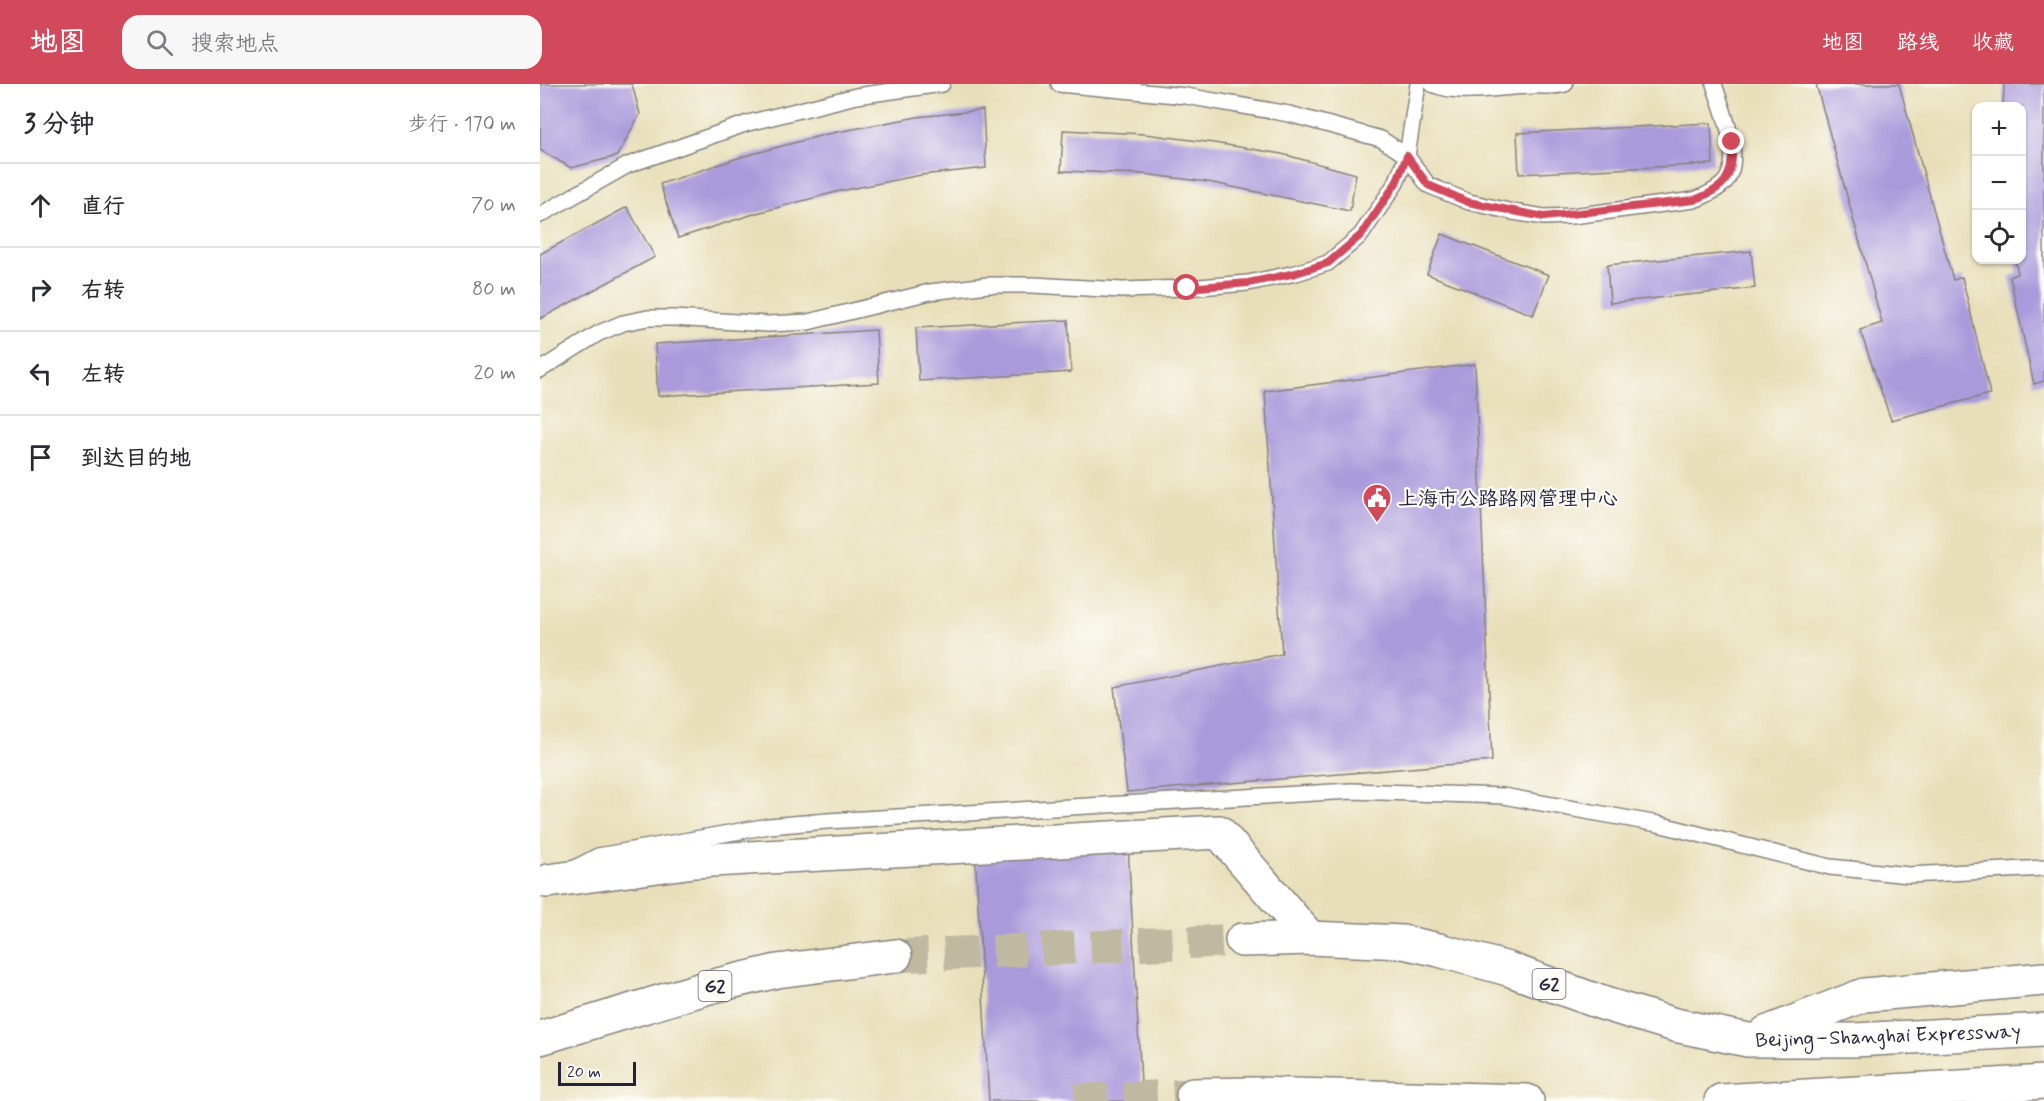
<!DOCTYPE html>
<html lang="zh">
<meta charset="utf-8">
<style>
body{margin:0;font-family:Mynerve,"LXGW WenKai TC",sans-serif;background:#f7f7f7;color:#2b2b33}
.controls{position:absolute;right:18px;top:18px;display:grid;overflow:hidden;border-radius:12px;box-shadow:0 2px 4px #0004}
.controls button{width:54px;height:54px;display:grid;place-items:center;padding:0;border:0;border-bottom:2px solid #e1e1e2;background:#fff;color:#2b2b33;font:30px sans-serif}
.scale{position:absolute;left:18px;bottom:15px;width:78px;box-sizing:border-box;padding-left:6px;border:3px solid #22223b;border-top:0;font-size:16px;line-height:21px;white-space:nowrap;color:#22223b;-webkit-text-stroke:4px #fdfcf7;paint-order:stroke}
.stop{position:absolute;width:18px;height:18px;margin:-14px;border:4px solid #d1495b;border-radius:50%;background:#fff}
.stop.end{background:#d1495b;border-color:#fff;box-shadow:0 2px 6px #0008}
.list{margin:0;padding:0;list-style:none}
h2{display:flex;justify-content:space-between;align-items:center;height:78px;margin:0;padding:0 24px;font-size:26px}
h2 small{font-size:20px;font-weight:400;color:#7c7c81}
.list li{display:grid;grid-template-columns:39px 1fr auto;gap:18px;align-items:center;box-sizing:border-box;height:84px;padding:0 24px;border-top:2px solid #e1e1e2}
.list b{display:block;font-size:22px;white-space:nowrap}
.list em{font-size:20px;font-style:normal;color:#7c7c81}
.icon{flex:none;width:33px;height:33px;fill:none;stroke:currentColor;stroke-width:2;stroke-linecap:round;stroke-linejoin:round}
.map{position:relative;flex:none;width:1504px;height:1017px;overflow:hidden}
header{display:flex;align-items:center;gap:36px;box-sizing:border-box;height:84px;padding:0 30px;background:#d1495b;color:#fff}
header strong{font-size:28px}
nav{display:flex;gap:33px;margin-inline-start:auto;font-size:21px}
.search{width:420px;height:54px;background:#f7f7f7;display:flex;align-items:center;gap:15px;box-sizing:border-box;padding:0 21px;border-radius:18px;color:#7c7c81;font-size:22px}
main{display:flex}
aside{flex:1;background:#fff}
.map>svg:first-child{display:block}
.building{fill:#a99adb}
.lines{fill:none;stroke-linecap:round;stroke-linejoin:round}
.motorway-tunnel{stroke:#c0b9a1;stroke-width:33;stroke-dasharray:33 16;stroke-linecap:butt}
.service-casing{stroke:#85807a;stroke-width:18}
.motorway-casing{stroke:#85807a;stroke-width:36}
.service{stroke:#fff;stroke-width:15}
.motorway{stroke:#fff;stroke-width:33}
.route{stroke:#d1495b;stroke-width:8}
.labels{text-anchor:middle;stroke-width:4.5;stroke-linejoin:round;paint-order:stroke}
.shield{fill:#fdfcf7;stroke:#646373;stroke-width:1.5}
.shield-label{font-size:18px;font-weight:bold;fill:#22223b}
.poi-label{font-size:20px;fill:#22223b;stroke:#fdfcf7;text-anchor:start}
.street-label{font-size:20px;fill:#22223b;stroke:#fdfcf7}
</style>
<header>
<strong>地图</strong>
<div class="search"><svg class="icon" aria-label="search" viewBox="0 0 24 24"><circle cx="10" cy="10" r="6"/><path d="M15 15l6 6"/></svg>搜索地点</div>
<nav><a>地图</a><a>路线</a><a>收藏</a></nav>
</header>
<main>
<aside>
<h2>3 分钟<small>步行 · 170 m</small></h2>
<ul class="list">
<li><svg class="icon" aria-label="ahead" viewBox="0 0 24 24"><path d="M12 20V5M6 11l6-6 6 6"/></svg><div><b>直行</b></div><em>70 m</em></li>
<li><svg class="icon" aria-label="right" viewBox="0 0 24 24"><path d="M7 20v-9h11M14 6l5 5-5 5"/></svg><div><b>右转</b></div><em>80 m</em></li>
<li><svg class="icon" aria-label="left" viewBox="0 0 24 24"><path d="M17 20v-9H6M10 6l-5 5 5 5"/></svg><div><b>左转</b></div><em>20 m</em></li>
<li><svg class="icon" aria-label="arrive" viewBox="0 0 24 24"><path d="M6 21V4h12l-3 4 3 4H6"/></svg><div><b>到达目的地</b></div></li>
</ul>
</aside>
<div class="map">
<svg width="1504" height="1017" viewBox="0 0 1504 1017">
<rect width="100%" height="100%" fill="#fdfcf7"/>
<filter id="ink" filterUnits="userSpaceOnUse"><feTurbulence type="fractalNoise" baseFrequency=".0167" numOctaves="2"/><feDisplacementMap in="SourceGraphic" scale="12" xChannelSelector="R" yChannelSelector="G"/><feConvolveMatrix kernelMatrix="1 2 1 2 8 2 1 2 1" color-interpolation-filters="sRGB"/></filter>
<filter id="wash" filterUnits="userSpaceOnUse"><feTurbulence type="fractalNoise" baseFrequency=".008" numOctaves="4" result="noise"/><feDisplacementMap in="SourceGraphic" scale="24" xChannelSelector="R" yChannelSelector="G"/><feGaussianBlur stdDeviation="1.35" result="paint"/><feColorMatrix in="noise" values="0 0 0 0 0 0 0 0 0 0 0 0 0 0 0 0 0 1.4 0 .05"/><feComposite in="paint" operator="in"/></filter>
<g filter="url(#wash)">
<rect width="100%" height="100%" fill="#e8dfba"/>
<g id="blocks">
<g class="building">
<path d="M0 0H92L100 30 77 72 31 84 0 66Z"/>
<path d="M1276 0H1359L1413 196 1422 193 1450 310 1351 336 1320 246 1342 239Z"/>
<path d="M1464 0H1504V297L1494 300 1470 193 1478 189 1475 176H1482V22H1463Z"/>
<path d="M443 26 446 84 381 91 300 107 217 129 138 154 120 100 201 73 287 50 377 33Z"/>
<path d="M1171 39 1173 80 979 90 977 49Z"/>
<path d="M523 46 605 50 674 59 742 70 816 90 810 127 668 98 603 90 521 87Z"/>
<path d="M87 123 115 173 0 235V170Z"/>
<path d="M902 150 1009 191 993 231 887 190Z"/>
<path d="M1211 167 1215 204 1070 219 1067 181Z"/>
<path d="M528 236 531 288 379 297 376 244Z"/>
<path d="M336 246 339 299 118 312 115 260Z"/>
<path d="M935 280 952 677 587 708 574 603 742 570 725 307Z"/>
<path d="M588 760 602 1017H449L435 768Z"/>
</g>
</g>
</g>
<g filter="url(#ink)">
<use href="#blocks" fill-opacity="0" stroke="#85807a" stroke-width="1.5"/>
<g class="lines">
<g class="motorway-tunnel">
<path d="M355 872 702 856"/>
<path d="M535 1017 653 1011"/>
</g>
<g class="service-casing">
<g id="service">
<path d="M519 0 646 12 749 30 841 55 867 72 888 101 929 118 973 128 1004 133 1032 132 1154 116C1165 112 1174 108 1183 100 1206 77 1182 26 1174 0"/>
<path d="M892 0C923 13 959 2 992 2 1004 1 1013 4 1025 0"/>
<path d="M0 131 88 81 208 39 316 12 402 0"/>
<path d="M0 286 59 249 83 239 108 234H133L228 240 268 238 390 208 448 201H493L582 206 647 204 708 199 756 189 788 179 821 151 856 99 867 72 878 0"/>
<path d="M37 783 58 772 229 742 287 737 811 707 963 712 1118 740 1290 783 1369 791 1504 784"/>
</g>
</g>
<g class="motorway-casing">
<g id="motorway">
<path d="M8 797 154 777 679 748 770 854"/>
<path d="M702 856 770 854 863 858 899 866 968 885 1065 920 1135 941 1208 956H1314L1504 946"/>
<path d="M1226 949 1324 911 1504 895"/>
<path d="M0 954 169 903 237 887 355 872"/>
<path d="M653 1011 715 1010 987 1017"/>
<path d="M1181 1017 1504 998"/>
</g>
</g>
<use href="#service" class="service"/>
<use href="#motorway" class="motorway"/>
</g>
</g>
<g class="lines" filter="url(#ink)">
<path class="route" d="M647 204 708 199 756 189 788 179 821 151 856 99 867 72 888 101 928 118 1004 133 1154 116C1186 104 1194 93 1192 58"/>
</g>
<defs>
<g id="civic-pin" transform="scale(1.5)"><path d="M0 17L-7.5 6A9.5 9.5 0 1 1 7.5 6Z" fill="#d1495b" stroke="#fdfcf7"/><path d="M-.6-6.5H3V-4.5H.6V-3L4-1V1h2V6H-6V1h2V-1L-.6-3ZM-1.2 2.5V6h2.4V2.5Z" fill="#fff"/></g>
</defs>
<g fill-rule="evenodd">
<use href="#civic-pin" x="837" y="414"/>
</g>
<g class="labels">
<g class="shield">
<rect x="992.5" y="885" width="33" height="30" rx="4.5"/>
<rect x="158.5" y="887" width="33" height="30" rx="4.5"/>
</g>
<g class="shield-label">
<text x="1009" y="906">G2</text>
<text x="175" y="908">G2</text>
</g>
<g class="poi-label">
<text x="858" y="421">上海市公路路网管理中心</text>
</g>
<g class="street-label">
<text transform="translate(1348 951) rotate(-2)" y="7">Beijing–Shanghai Expressway</text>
</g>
</g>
</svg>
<div class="controls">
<button>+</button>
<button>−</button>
<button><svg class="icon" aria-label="locate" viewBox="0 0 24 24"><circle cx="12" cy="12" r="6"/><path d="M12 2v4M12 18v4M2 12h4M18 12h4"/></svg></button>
</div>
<div class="scale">20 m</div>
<div class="stop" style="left:647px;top:204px"></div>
<div class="stop end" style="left:1192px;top:58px"></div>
</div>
</main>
